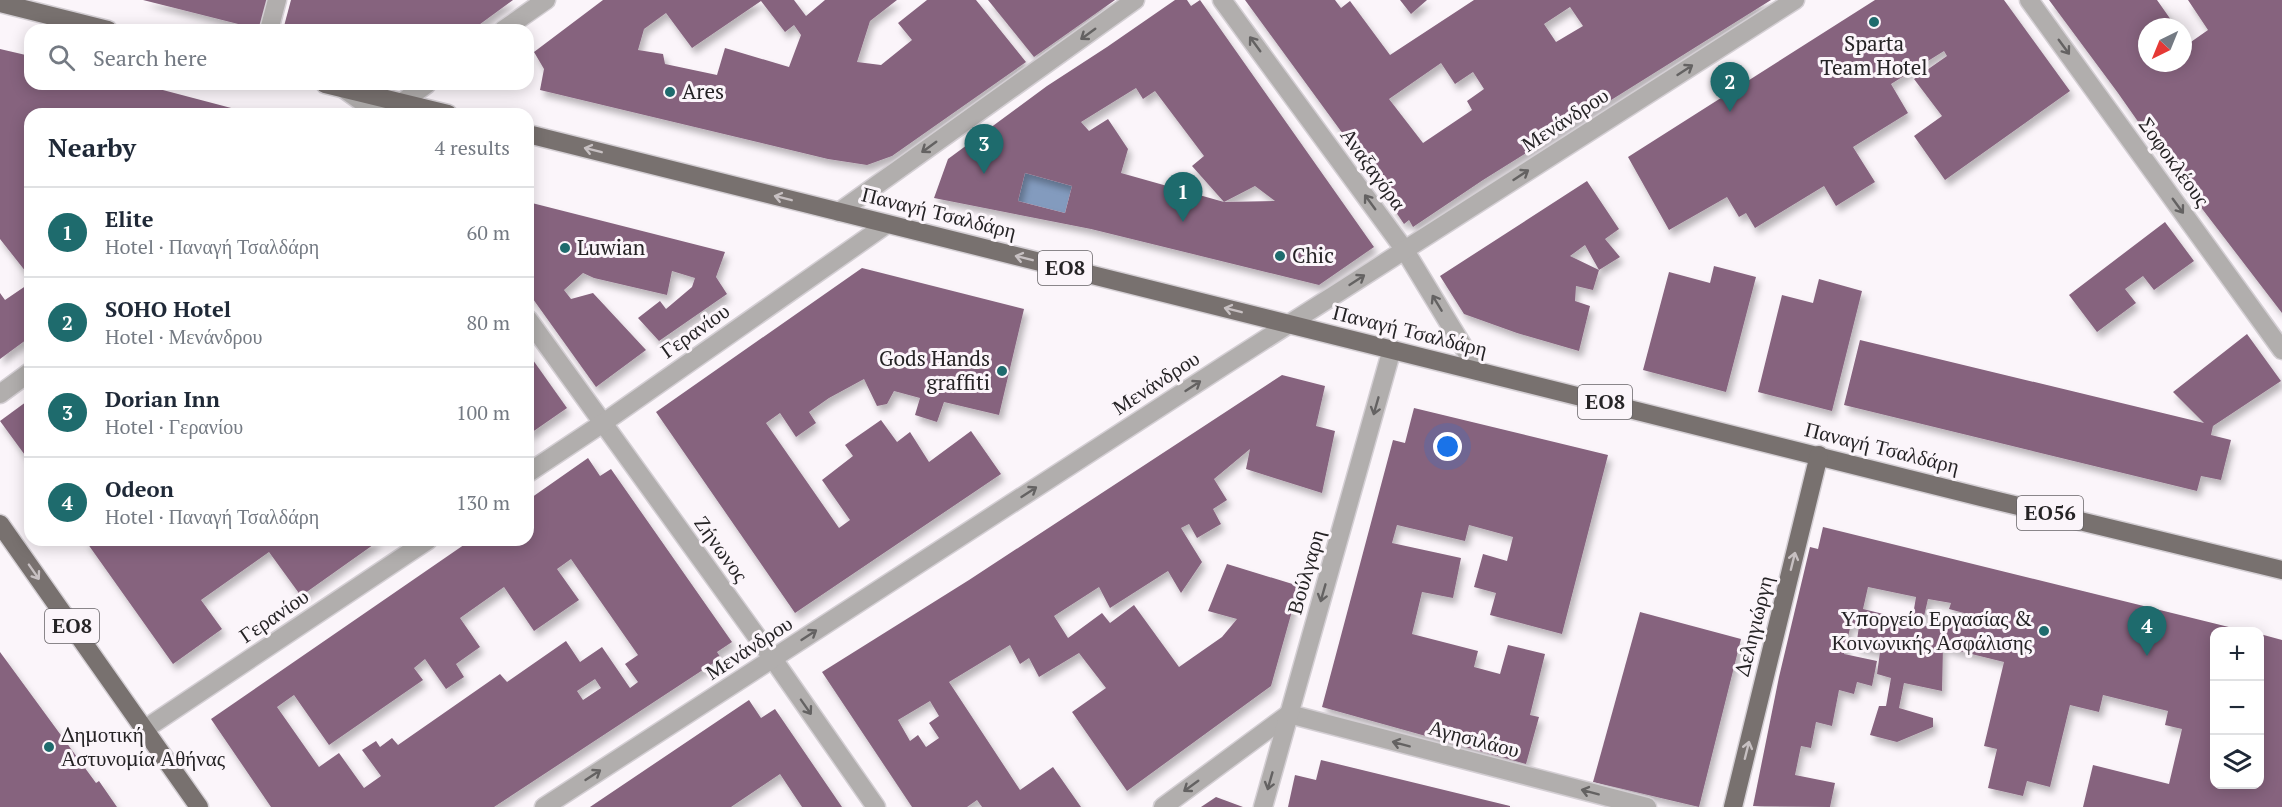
<!DOCTYPE html>
<meta charset="utf-8">
<style>
body{margin:0;font-family:"PT Serif",serif;background:#f6f6f7;color:#1f2937}
.controls{position:absolute;right:18px;bottom:18px;display:grid;overflow:hidden;border-radius:12px;box-shadow:0 3px 15px #0003}
.controls button{width:54px;height:54px;display:grid;place-items:center;padding:0;border:0;border-bottom:2px solid #e0e1e3;background:#fff;color:#1f2937;font:30px sans-serif}
.compass{position:absolute;left:2138px;top:18px;width:54px;height:54px;border-radius:50%;background:#fff;box-shadow:0 3px 15px #0003;rotate:223deg}
.you{position:absolute;left:1448px;top:447px;width:21px;height:21px;margin:-15px;border:4px solid #fff;border-radius:50%;background:#1a73e8;box-shadow:0 0 0 9px #1a73e833}
.badge{display:grid;place-items:center;width:39px;height:39px;border-radius:50%;background:#1e6b6d;color:#fff;font-size:20px;font-weight:700}
.pin{position:absolute;translate:-50% -50px;filter:drop-shadow(0 2px 3px #0008)}
.pin::after{content:'';position:absolute;top:32px;width:21px;height:18px;background:inherit;clip-path:polygon(0 0,100% 0,50% 100%)}
.list{margin:0;padding:0;list-style:none}
h2{display:flex;justify-content:space-between;align-items:center;height:78px;margin:0;padding:0 24px;font-size:26px}
h2 small{font-size:20px;font-weight:400;color:#747a83}
.list li{display:grid;grid-template-columns:39px 1fr auto;gap:18px;align-items:center;box-sizing:border-box;height:90px;padding:0 24px;border-top:2px solid #e0e1e3}
.list b{display:block;font-size:22px;white-space:nowrap}
.list p{margin:0;font-size:20px;white-space:nowrap;color:#747a83}
.list em{font-size:20px;font-style:normal;color:#747a83}
.icon{flex:none;width:33px;height:33px;fill:none;stroke:currentColor;stroke-width:2;stroke-linecap:round;stroke-linejoin:round}
.map{position:relative;flex:none;width:2282px;height:807px;overflow:hidden}
.search{position:absolute;background:#fff;box-shadow:0 3px 15px #0003;left:24px;top:24px;width:510px;height:66px;display:flex;align-items:center;gap:15px;box-sizing:border-box;padding:0 21px;border-radius:18px;color:#747a83;font-size:22px}
.panel{position:absolute;background:#fff;box-shadow:0 3px 15px #0003;left:24px;top:108px;width:510px;height:438px;border-radius:18px}
.map>svg:first-child{display:block}
.water{fill:#839bbe}
.building{fill:#86637e;fill-rule:evenodd;filter:url(#shadow)}
.lines{fill:none;stroke-linecap:round;stroke-linejoin:round}
.minor-casing{stroke:#d4cfd4;stroke-width:21}
.major-casing{stroke:#d4cfd4;stroke-width:21}
.minor{stroke:#b1aead;stroke-width:18}
.major{stroke:#78716f;stroke-width:18}
.oneway{stroke:#646262}
.oneway2{stroke:#c7c0c2}
.poi-dot{fill:#1e6b6d;stroke:#fbf5fa;stroke-width:2}
.labels{text-anchor:middle;stroke-width:6;stroke-linejoin:round;paint-order:stroke}
.shield{fill:#fbf5fa;stroke:#656265;stroke-width:1.5}
.shield-label{font-size:20px;font-weight:bold;fill:#252325}
.poi-label{font-size:21px;fill:#252325;stroke:#fbf5fa;text-anchor:start}
.street-label{font-size:21px;fill:#252325;stroke:#fbf5fa}
</style>
<div class="map">
<svg width="2282" height="807" viewBox="0 0 2282 807">
<defs>
<filter id="shadow"><feDropShadow dx="3.5" dy="6" stdDeviation="3" flood-color="#0004"/></filter>
</defs>
<rect width="100%" height="100%" fill="#fbf5fa"/>
<path class="water" d="M1025 173 1072 186 1065 213 1018 201Z"/>
<g class="building">
<path d="M143 0H270L262 30Z"/>
<path d="M291 0H513L472 30H283Z"/>
<path d="M603 0H794L806 16 825 0H897L870 21 857 62 881 65 912 40 898 23 927 0H976L1026 62 892 156 867 165 828 159 540 90 544 69 534 52ZM761 1 785 32 794 25 801 35 789 67 725 48 717 75 665 64 663 54 638 50 644 29 666 13 692 48Z"/>
<path d="M988 0H1115L1034 57Z"/>
<path d="M1175 0H1187L1191 6 1200 0 1374 247 1319 285 1091 229 934 198 948 159 1047 86 1107 47ZM1136 88 1143 99 1155 91 1204 156 1192 166 1224 202 1121 173 1128 149 1108 119 1089 131 1081 122ZM1025 173 1072 186 1065 213 1018 201ZM1255 186 1275 201 1224 202Z"/>
<path d="M1245 0H1335L1341 8 1350 1 1390 55 1474 0H1771L1483 180 1413 227 1409 220 1404 224 1343 134ZM1570 7 1583 26 1556 42 1544 24ZM1441 63 1455 84 1473 72 1484 89 1467 101 1472 110 1423 143 1389 99Z"/>
<path d="M1400 0H1427L1411 14Z"/>
<path d="M1875 0H2004L2070 91 1945 180 1914 136 1942 116 1914 79 1947 56 1944 51 1891 84 1908 113 1853 147 1875 182 1836 206 1824 186 1755 228 1746 213 1739 217 1727 197 1669 230 1628 157Z"/>
<path d="M2049 0H2157L2176 27H2147V63H2183V37L2188 44 2208 30 2188 0H2282V313L2167 163 2118 93Z"/>
<path d="M0 49 30 56V84H140L254 114H30V277L0 239Z"/>
<path d="M1587 181 1619 229 1605 239 1620 257 1599 270 1585 245 1570 256 1599 270 1593 290 1576 286 1575 301 1590 306 1579 351 1517 333 1464 314 1440 276Z"/>
<path d="M528 202 725 252 716 277 727 294 659 341 638 318 660 301 666 309 692 287 695 278 672 271 667 295 594 278 583 273 564 290 571 299 593 293 646 350 596 387 528 292Z"/>
<path d="M2165 222 2194 261 2154 290 2143 276 2125 289 2136 303 2097 332 2069 295Z"/>
<path d="M1714 266 1756 277 1726 392 1643 370 1669 272 1710 283Z"/>
<path d="M862 268 1024 309 999 415 944 402 937 422 915 415 920 398 894 391 887 404 877 406 864 379 829 398 809 412 816 423 796 437 780 413 766 423 839 528 850 520 822 480 853 456 845 445 881 420 897 442 910 432 929 462 971 431 1001 474 795 613 656 412Z"/>
<path d="M1819 279 1862 291 1832 411 1758 392 1782 295 1813 303Z"/>
<path d="M30 283V337L0 359V293L5 300Z"/>
<path d="M2247 334 2281 381 2213 426 2211 435 2231 440 2221 480 2201 476 2197 491 1844 405 1860 340 2204 423 2173 392Z"/>
<path d="M528 353 567 408 528 435Z"/>
<path d="M1282 375 1325 386 1316 426 1335 431 1322 493 1246 469 1250 449 1214 479 1227 500 1213 509 1221 524 1197 538 1189 524 1181 528 1202 562 1181 593 1168 571 1110 608 1099 587 1054 616 1068 638 1102 613 1110 623 1134 605 1179 667 1222 637 1237 619 1208 611 1227 564 1299 586 1271 686 1127 791 1072 712 1106 688 1079 653 1039 677 1029 658 1020 664 1010 645 949 682 1020 790 1053 767 1081 807H982L977 800 967 807H912L822 672 969 580ZM930 701 939 716 929 723 939 738 926 747 918 735 910 741 898 720Z"/>
<path d="M30 399V462L0 421Z"/>
<path d="M1414 408 1608 455 1562 634 1490 615 1496 593 1474 587 1483 554 1507 561 1513 537 1469 525 1465 541 1397 525 1392 543 1461 558 1453 598 1422 592 1412 634 1478 651 1474 667 1500 674 1508 645 1545 654 1530 715 1539 717 1526 764 1322 707 1393 440 1405 443Z"/>
<path d="M588 458 600 476 611 469 732 642 717 652 721 658 494 807H271L211 719 471 540H528V500ZM571 559 638 655 625 664 638 682 630 688 602 647 580 662 566 641 507 682 500 674 398 745 392 738 380 747 376 741 362 750 381 776 364 788 339 753 319 767 277 707 294 695 329 745 423 680 414 668 425 659 446 689 464 677 456 664 480 647 460 618 504 587 534 631 579 600 557 569ZM595 679 601 688 583 700 577 691Z"/>
<path d="M1823 527 2245 631 2214 632V784H2260V634L2282 640V807H2083L2093 765 2169 784 2182 729 2165 725 2168 711 2103 695 2099 712 2070 705 2050 787 2027 781 2023 796 1988 788 1997 749 1984 746 2004 662 1943 647 1942 691 1904 683 1899 708 1933 718V727L1897 742 1870 735 1879 706H1886L1891 678 1877 674 1880 652 1856 647 1859 626 1851 624 1844 654 1877 661 1872 686 1857 682 1854 694 1839 690 1832 726 1816 722 1811 748 1801 746 1795 775 1835 783 1830 807 1753 806 1779 677 1810 547 1818 549ZM1868 587 1916 597 1912 621 1863 609ZM1928 599 1951 603 1949 609 1964 613 1962 624 1950 621 1947 631 1922 625Z"/>
<path d="M85 540H380L301 596 269 552 201 600 222 629 173 664Z"/>
<path d="M1640 612 1741 639 1699 807 1593 782Z"/>
<path d="M0 652 96 783 99 781 117 807H0Z"/>
<path d="M749 700 761 718 775 709 842 807H802L780 774 731 807H590Z"/>
<path d="M1321 760 1510 806V807H1288L1295 775 1316 780Z"/>
<path d="M1216 797 1243 807H1201Z"/>
</g>
<g class="lines">
<g class="minor-casing">
<g id="minor">
<path d="M1222 0 1404 249 1478 371"/>
<path d="M2029 0 2282 350"/>
<path d="M269 30 277 0"/>
<path d="M503 30 546 0"/>
<path d="M344 89 379 114"/>
<path d="M386 114 427 84"/>
<path d="M839 212 1135 0"/>
<path d="M528 319 773 659 876 807"/>
<path d="M0 394 30 372"/>
<path d="M528 473 603 423 887 224"/>
<path d="M145 729 428 540"/>
<path d="M544 807 1225 365 1795 0"/>
<path d="M1163 807 1289 714 1647 807"/>
<path d="M1263 807 1392 349"/>
</g>
</g>
<g class="major-casing">
<g id="major">
<path d="M0 3 108 30"/>
<path d="M325 84 448 114"/>
<path d="M528 134 1981 497 2282 570"/>
<path d="M0 524 199 807"/>
<path d="M1733 807 1819 455"/>
</g>
</g>
<use href="#minor" class="minor"/>
<use href="#major" class="major"/>
</g>
<defs><path id="oneway-shaft" d="M-6 0H5M1.5-3L5.5 0L1.5 3" fill="none" stroke-width="1.6" stroke-linecap="round" stroke-linejoin="round" transform="scale(1.5)"/></defs>
<g class="oneway">
<use href="#oneway-shaft" transform="translate(1088 34) rotate(144)"/>
<use href="#oneway-shaft" transform="translate(1255 44) rotate(-126)"/>
<use href="#oneway-shaft" transform="translate(2064 47) rotate(54)"/>
<use href="#oneway-shaft" transform="translate(1685 70) rotate(-33)"/>
<use href="#oneway-shaft" transform="translate(929 147) rotate(144)"/>
<use href="#oneway-shaft" transform="translate(1521 175) rotate(-33)"/>
<use href="#oneway-shaft" transform="translate(1370 202) rotate(-126)"/>
<use href="#oneway-shaft" transform="translate(2178 206) rotate(54)"/>
<use href="#oneway-shaft" transform="translate(1357 280) rotate(-33)"/>
<use href="#oneway-shaft" transform="translate(1437 303) rotate(-121)"/>
<use href="#oneway-shaft" transform="translate(1193 386) rotate(-33)"/>
<use href="#oneway-shaft" transform="translate(1376 406) rotate(106)"/>
<use href="#oneway-shaft" transform="translate(1029 492) rotate(-33)"/>
<use href="#oneway-shaft" transform="translate(1323 593) rotate(106)"/>
<use href="#oneway-shaft" transform="translate(809 635) rotate(-33)"/>
<use href="#oneway-shaft" transform="translate(806 707) rotate(55)"/>
<use href="#oneway-shaft" transform="translate(1401 744) rotate(-165)"/>
<use href="#oneway-shaft" transform="translate(593 775) rotate(-33)"/>
<use href="#oneway-shaft" transform="translate(1270 781) rotate(106)"/>
<use href="#oneway-shaft" transform="translate(1191 786) rotate(144)"/>
<use href="#oneway-shaft" transform="translate(1590 792) rotate(-165)"/>
</g>
<g class="oneway2">
<use href="#oneway-shaft" transform="translate(593 150) rotate(-166)"/>
<use href="#oneway-shaft" transform="translate(783 198) rotate(-166)"/>
<use href="#oneway-shaft" transform="translate(1024 258) rotate(-166)"/>
<use href="#oneway-shaft" transform="translate(1233 310) rotate(-166)"/>
<use href="#oneway-shaft" transform="translate(1793 561) rotate(-76)"/>
<use href="#oneway-shaft" transform="translate(34 572) rotate(55)"/>
<use href="#oneway-shaft" transform="translate(1747 750) rotate(-76)"/>
</g>
<g class="poi-dot">
<circle cx="1874" cy="22" r="6"/>
<circle cx="670" cy="92" r="6"/>
<circle cx="565" cy="248" r="6"/>
<circle cx="1280" cy="256" r="6"/>
<circle cx="1002" cy="371" r="6"/>
<circle cx="2044" cy="631" r="6"/>
<circle cx="49" cy="747" r="6"/>
</g>
<g class="labels">
<g class="shield">
<rect x="1038" y="251" width="54" height="34" rx="4.5"/>
<rect x="1578" y="385" width="54" height="34" rx="4.5"/>
<rect x="2017" y="496" width="66" height="34" rx="4.5"/>
<rect x="45" y="609" width="54" height="34" rx="4.5"/>
</g>
<g class="shield-label">
<text x="1065" y="275">ΕΟ8</text>
<text x="1605" y="409">ΕΟ8</text>
<text x="2050" y="520">ΕΟ56</text>
<text x="72" y="633">ΕΟ8</text>
</g>
<g class="poi-label">
<text x="1874" y="51" text-anchor="middle">Sparta<tspan x="1874" dy="24">Team Hotel</tspan></text>
<text x="682" y="99">Ares</text>
<text x="577" y="255">Luwian</text>
<text x="1292" y="263">Chic</text>
<text x="990" y="366" text-anchor="end">Gods Hands<tspan x="990" dy="24">graffiti</tspan></text>
<text x="2032" y="626" text-anchor="end">Υποργείο Εργασίας &amp;<tspan x="2032" dy="24">Κοινωνικής Ασφάλισης</tspan></text>
<text x="61" y="742">Δημοτική<tspan x="61" dy="24">Αστυνομία Αθήνας</tspan></text>
</g>
<g class="street-label">
<text transform="translate(1565 120) rotate(-33)" y="7">Μενάνδρου</text>
<text transform="translate(2174 162) rotate(54)" y="7">Σοφοκλέους</text>
<text transform="translate(1373 169) rotate(54)" y="7">Αναξαγόρα</text>
<text transform="translate(939 213) rotate(14)" y="7">Παναγή Τσαλδάρη</text>
<text transform="translate(695 331) rotate(-35)" y="7">Γερανίου</text>
<text transform="translate(1410 331) rotate(14)" y="7">Παναγή Τσαλδάρη</text>
<text transform="translate(1156 383) rotate(-33)" y="7">Μενάνδρου</text>
<text transform="translate(1882 448) rotate(14)" y="7">Παναγή Τσαλδάρη</text>
<text transform="translate(721 549) rotate(54)" y="7">Ζήνωνος</text>
<text transform="translate(1306 572) rotate(-74)" y="7">Βούλγαρη</text>
<text transform="translate(274 616) rotate(-34)" y="7">Γερανίου</text>
<text transform="translate(1754 626) rotate(-76)" y="7">Δεληγιώργη</text>
<text transform="translate(749 648) rotate(-33)" y="7">Μενάνδρου</text>
<text transform="translate(1474 739) rotate(15)" y="7">Αγησιλάου</text>
</g>
</g>
</svg>
<div class="controls">
<button>+</button>
<button>−</button>
<button><svg class="icon" aria-label="layers" viewBox="0 0 24 24"><path d="M12 4l9 5-9 5-9-5zM3 14l9 5 9-5"/></svg></button>
</div>
<svg class="compass" viewBox="-18 -18 36 36"><path d="M0-13l5 13h-10z" fill="#e53935"/><path d="M0 13l5-13h-10z" fill="#747a83"/></svg>
<div class="you"></div>
<div class="pin badge" style="left:1183px;top:222px">1</div>
<div class="pin badge" style="left:1730px;top:112px">2</div>
<div class="pin badge" style="left:984px;top:174px">3</div>
<div class="pin badge" style="left:2147px;top:656px">4</div>
<div class="search"><svg class="icon" aria-label="search" viewBox="0 0 24 24"><circle cx="10" cy="10" r="6"/><path d="M15 15l6 6"/></svg>Search here</div>
<section class="panel">
<h2>Nearby<small>4 results</small></h2>
<ul class="list">
<li><span class="badge">1</span><div><b>Elite</b><p>Hotel · Παναγή Τσαλδάρη</p></div><em>60 m</em></li>
<li><span class="badge">2</span><div><b>SOHO Hotel</b><p>Hotel · Μενάνδρου</p></div><em>80 m</em></li>
<li><span class="badge">3</span><div><b>Dorian Inn</b><p>Hotel · Γερανίου</p></div><em>100 m</em></li>
<li><span class="badge">4</span><div><b>Odeon</b><p>Hotel · Παναγή Τσαλδάρη</p></div><em>130 m</em></li>
</ul>
</section>
</div>
